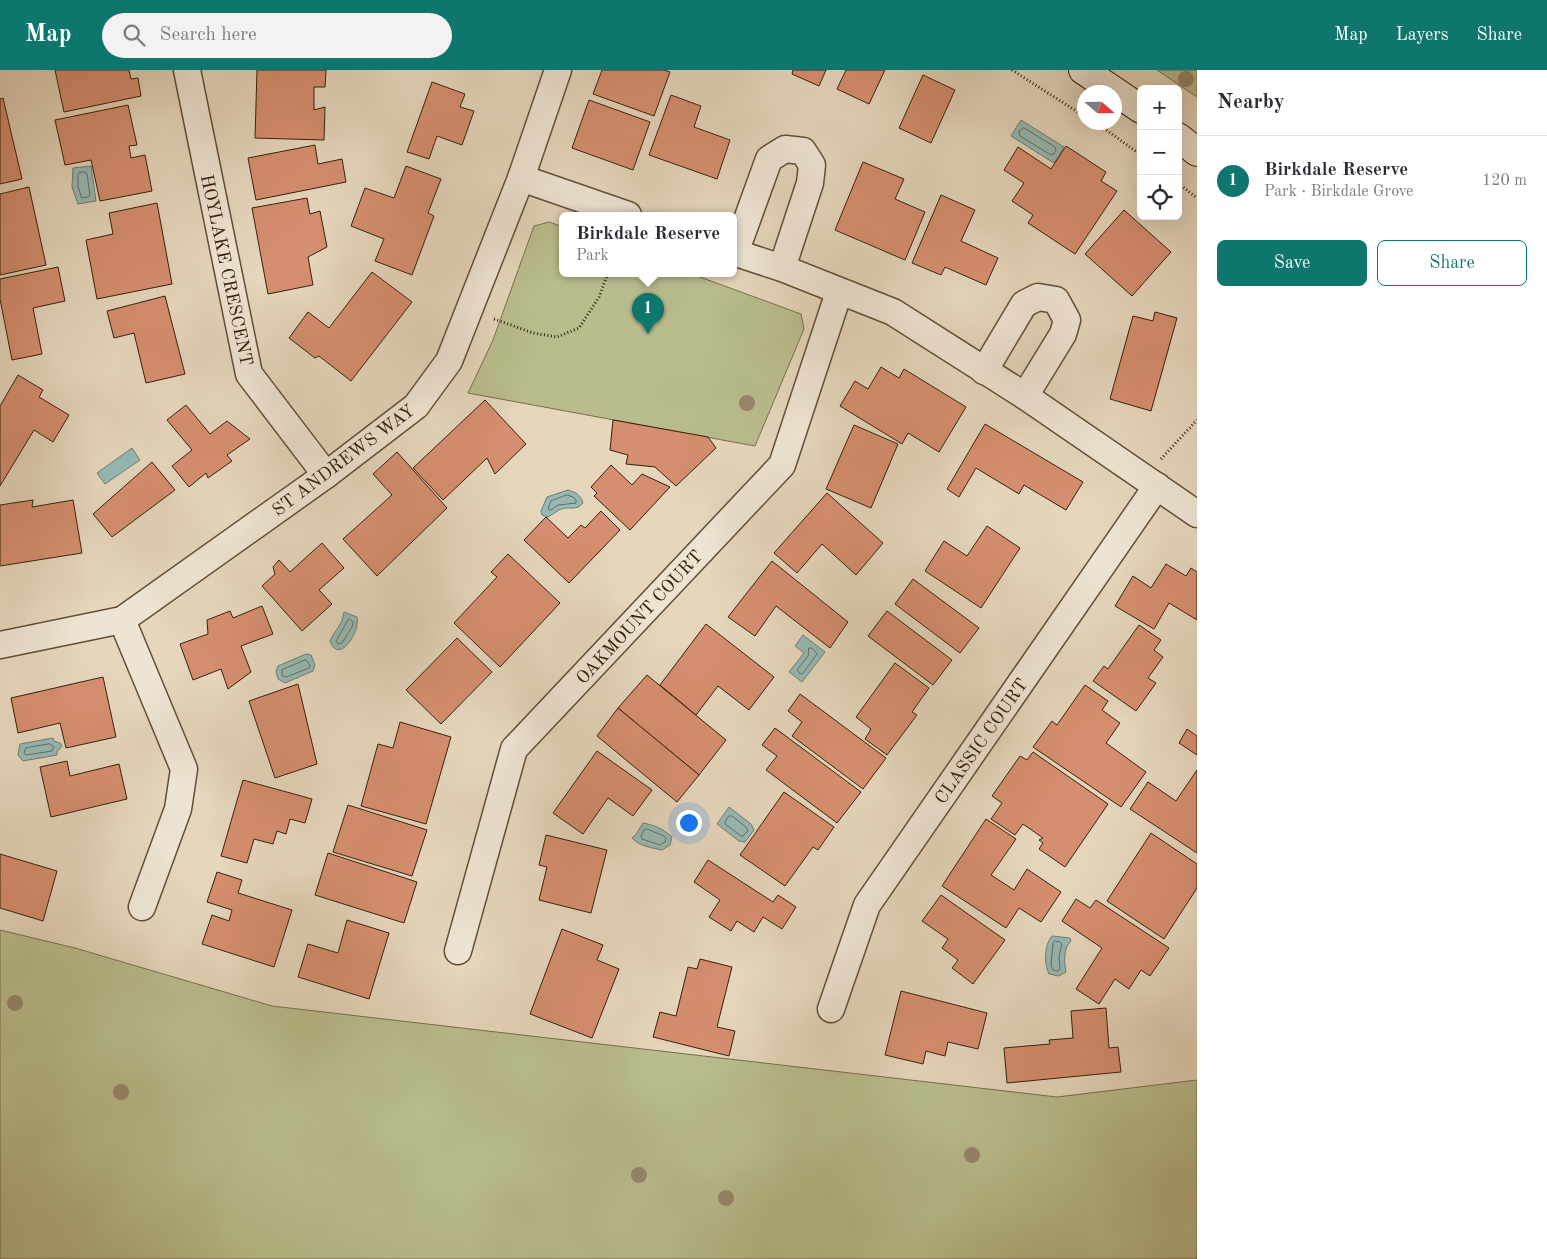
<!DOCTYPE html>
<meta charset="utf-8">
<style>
body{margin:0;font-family:"Old Standard TT",serif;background:#f2f2f3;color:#2b2b33}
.controls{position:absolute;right:15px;top:15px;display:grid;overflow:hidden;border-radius:8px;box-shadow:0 5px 20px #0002}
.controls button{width:45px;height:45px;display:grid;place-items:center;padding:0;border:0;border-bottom:1px solid #e1e1e2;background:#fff;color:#2b2b33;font:25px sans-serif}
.compass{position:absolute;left:1077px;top:15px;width:45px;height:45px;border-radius:50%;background:#fff;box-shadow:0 5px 20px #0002;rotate:110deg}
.you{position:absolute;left:688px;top:752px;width:18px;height:18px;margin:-12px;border:4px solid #fff;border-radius:50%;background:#1a73e8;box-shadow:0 0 0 8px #1a73e833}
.badge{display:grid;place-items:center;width:32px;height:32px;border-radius:50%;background:#0f766e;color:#fff;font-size:16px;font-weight:700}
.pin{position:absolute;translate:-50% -41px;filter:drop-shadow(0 1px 2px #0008)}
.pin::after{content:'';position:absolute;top:26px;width:18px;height:15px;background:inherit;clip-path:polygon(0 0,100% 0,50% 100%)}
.popup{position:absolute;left:559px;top:142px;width:178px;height:65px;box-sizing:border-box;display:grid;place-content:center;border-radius:8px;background:#fff;filter:drop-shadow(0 1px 4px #0005);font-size:16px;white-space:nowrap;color:#7c7c81}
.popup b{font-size:19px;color:#2b2b33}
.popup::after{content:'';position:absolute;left:50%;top:100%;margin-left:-10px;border:10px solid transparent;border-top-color:#fff}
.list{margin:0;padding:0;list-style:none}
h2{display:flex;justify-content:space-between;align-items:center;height:65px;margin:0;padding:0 20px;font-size:21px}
h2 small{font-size:16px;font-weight:400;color:#7c7c81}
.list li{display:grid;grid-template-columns:32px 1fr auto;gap:15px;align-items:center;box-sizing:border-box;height:90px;padding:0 20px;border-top:1px solid #e1e1e2}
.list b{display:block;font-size:19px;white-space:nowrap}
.list p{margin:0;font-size:16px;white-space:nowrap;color:#7c7c81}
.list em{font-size:16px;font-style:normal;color:#7c7c81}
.actions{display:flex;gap:10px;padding:15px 20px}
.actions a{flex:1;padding:11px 0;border:1px solid #0f766e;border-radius:8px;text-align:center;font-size:18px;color:#0f766e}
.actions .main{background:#0f766e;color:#fff}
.icon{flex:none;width:28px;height:28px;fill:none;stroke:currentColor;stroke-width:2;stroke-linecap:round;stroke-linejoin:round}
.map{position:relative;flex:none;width:1197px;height:1189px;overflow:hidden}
header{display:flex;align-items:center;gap:30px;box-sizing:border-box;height:70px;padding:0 25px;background:#0f766e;color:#fff}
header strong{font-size:24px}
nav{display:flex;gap:28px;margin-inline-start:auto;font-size:18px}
.search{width:350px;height:45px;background:#f2f2f3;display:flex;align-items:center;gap:12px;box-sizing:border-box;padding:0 18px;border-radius:28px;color:#7c7c81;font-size:19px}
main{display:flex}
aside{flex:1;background:#fff}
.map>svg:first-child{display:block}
.green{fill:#b9bd8d;stroke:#786e4b}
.water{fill:#96b9b5;stroke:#707c70}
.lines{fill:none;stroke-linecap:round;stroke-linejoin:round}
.shore{stroke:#666c5f;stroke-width:1}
.building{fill:#d58e6f;stroke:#372009}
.street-casing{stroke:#624e36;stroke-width:29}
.secondary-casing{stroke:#372009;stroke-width:30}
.path{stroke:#372009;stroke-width:3;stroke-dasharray:1 2.5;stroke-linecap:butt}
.street{stroke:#eee4d3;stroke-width:26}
.secondary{stroke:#eee4d3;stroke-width:28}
.tree{fill:#97876c}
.labels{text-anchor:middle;stroke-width:4;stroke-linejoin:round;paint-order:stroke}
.street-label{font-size:18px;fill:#372009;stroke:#eee4d3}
</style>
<header>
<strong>Map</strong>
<div class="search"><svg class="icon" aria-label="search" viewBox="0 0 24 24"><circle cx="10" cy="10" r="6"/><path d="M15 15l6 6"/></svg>Search here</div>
<nav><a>Map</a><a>Layers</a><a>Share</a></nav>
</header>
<main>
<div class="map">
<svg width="1197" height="1189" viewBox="0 0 1197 1189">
<rect width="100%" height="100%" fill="#e5d6bc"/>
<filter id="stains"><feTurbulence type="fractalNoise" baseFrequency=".004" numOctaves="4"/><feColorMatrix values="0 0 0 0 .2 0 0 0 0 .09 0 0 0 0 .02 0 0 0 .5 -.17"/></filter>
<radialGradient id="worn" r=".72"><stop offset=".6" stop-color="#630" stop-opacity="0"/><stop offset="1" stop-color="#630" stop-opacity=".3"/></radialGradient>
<g class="green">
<path d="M1157 0H1197V27Z"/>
<path d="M549 152 563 157V203H689L801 244 804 259 755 376 468 323 493 270 534 156Z"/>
<path d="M0 860 75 878 272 936 1057 1027 1197 1010V1189H0Z"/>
</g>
<g class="water">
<path d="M1021 50 1064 77 1054 93 1011 66Z"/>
<path d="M91 96 96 131 78 134 72 117 73 98Z"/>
<path d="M132 378 140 390 105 414 97 403Z"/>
<path d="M568 420C575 422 581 425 583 433 576 442 568 435 559 440 555 442 552 445 548 447L542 445 541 441 547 427Z"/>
<path d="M344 542 357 547C361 560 339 596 330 571 333 563 339 558 342 551 343 548 343 545 344 542Z"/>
<path d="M803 565 825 582 802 612 789 602 804 583 795 576Z"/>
<path d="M306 584 311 585 315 595 313 601 285 613 278 609 276 602 278 596Z"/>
<path d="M53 668 54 671 60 673 62 676 57 682V685L23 691 18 685 20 674Z"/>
<path d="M729 737 751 754 754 760 745 772 739 771 717 754Z"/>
<path d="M643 753C654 755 664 759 672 767L670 775 662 780C652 778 639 776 632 768L636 764Z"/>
<path d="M1052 866 1070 868 1071 871C1063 879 1064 891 1066 902L1059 906 1049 904C1044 894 1044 875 1052 866Z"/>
</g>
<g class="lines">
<g class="shore">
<path d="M1024 58 1055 77 1056 80 1054 84 1051 85 1020 66 1019 62Z"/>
<path d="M80 102H85L87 104 90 125 88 127 82 128 78 117V105Z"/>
<path d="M567 425 573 427 576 430V433L558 435 551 440 548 439 551 431Z"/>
<path d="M350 549 353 552 352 557 342 573 338 574 336 571 348 550Z"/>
<path d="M809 578H812L817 584 803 603 800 604 797 600 808 586Z"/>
<path d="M306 590 310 595 309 598 286 607 282 606V600Z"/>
<path d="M50 674 54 677 52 681 26 685 24 683 26 678Z"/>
<path d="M729 746H732L746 757 748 761 743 766H741L725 754V752Z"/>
<path d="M647 759 664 766 666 769 665 772 660 775 642 769 641 766 644 760Z"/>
<path d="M1055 871 1060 872 1062 874 1059 886 1060 899 1058 901 1053 900 1051 895 1053 873Z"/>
</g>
</g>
<g class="building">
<path d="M55 0H129L131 9 138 8 141 26 64 42Z"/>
<path d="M257 0H326L325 17H314V40L325 37 324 70 255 68Z"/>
<path d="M602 0H664L670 2 654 46 593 24Z"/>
<path d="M793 0H826L819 16 792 4Z"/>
<path d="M846 0H885L869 34 837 19Z"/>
<path d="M923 5 955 20 931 73 899 58Z"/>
<path d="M432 12 465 24 460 37 474 41 462 75 437 66 429 89 407 82Z"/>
<path d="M671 25 701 36 694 57 730 70 717 109 649 85Z"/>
<path d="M3 28 22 109 0 114V29Z"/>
<path d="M589 30 650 52 633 100 572 78Z"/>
<path d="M128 35 137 75 129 76 131 88 145 85 152 121 100 131 91 90 65 95 55 50Z"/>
<path d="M315 75 318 94 342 89 346 112 256 130 248 88Z"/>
<path d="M1066 76 1106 102 1101 111 1117 121 1075 184 1028 153 1033 145 1012 131 1024 113 1004 100 1018 77 1051 99Z"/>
<path d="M863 92 904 109 895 129 925 142 905 190 835 160Z"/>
<path d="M406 96 441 109 428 143 434 146 412 205 375 191 384 169 351 156 365 118 394 128Z"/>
<path d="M29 117 46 195 0 205V124Z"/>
<path d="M941 125 975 140 961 171 998 188 986 215 945 197 941 205 912 193Z"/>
<path d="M307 128 310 144 320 141 327 177 308 187 313 215 268 224 252 138Z"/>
<path d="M157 133 172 214 97 229 86 170 113 164 109 143Z"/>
<path d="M1124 140 1171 182 1132 226 1085 184Z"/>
<path d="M58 197 65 231 33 238 42 284 12 290 0 229V209Z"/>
<path d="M372 202 412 232 351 311 319 286 315 288 289 268 308 242 329 258Z"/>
<path d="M165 226 185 304 146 313 134 263 114 268 107 241Z"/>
<path d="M1155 242 1177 248 1151 341 1110 329 1133 246 1153 251Z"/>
<path d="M881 297 899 308 904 299 966 337 939 382 908 363 902 374 840 336 855 311 868 319Z"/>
<path d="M18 305 43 320 39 327 69 345 53 372 34 360 0 416V336Z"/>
<path d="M485 330 526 374 495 404 487 388 443 430 413 398Z"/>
<path d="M186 335 210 364 227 351 250 369 227 385 232 391 208 408 206 403 189 417 172 396 192 380 167 350Z"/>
<path d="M613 350 708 367 716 378 676 416 655 397 626 394 628 385 610 380Z"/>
<path d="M985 354 1083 412 1066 440 1024 415 1019 424 976 398 959 427 947 419Z"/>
<path d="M854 355 898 374 871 438 826 419Z"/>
<path d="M397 382 447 438 377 506 343 469 392 425 373 404Z"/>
<path d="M152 392 175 420 112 467 93 444Z"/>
<path d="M611 395 632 415 642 404 670 417 630 460 594 426 597 423 591 417Z"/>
<path d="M827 423 883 473 856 505 822 474 797 503 774 483Z"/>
<path d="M33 430 32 437 73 430 82 483 0 496V435Z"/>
<path d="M601 441 620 460 569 513 524 470 546 447 568 468 581 455 585 458Z"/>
<path d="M987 456 1020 478 981 538 925 501 944 471 967 486Z"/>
<path d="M322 473 344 498 319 520 332 534 302 561 262 516 275 504 273 497 279 490 290 502Z"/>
<path d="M508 484 560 533 500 597 454 553 497 507 491 502Z"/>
<path d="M772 491 848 552 830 578 776 536 755 566 728 547Z"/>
<path d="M1166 494 1186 506 1191 498 1197 502V550L1169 533 1154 559 1115 536 1133 506 1151 518Z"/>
<path d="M913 509 979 558 960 583 895 534Z"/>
<path d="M262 536 273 564 241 576 251 602 228 619 221 599 193 610 180 574 208 564 207 550 230 541 233 548Z"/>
<path d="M887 541 952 590 933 615 868 566Z"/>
<path d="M706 554 774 607 749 640 718 616 696 645 660 615Z"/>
<path d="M1139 555 1161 570 1154 580 1163 587 1148 608 1156 613 1136 641 1093 611 1104 596 1108 599Z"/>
<path d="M457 568 492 602 441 654 406 620Z"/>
<path d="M895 593 929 618 912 642 917 645 887 685 865 669 871 659 856 647Z"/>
<path d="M647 605 726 670 699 705 618 638Z"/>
<path d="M103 607 116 667 66 678 60 653 18 663 11 628Z"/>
<path d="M298 614 317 694 275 708 249 631Z"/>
<path d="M1085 615 1108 631 1102 640 1120 653 1106 673 1146 702 1121 737 1033 677 1052 651 1057 655Z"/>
<path d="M800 624 886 688 863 719 792 666 802 652 788 641Z"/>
<path d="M618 638 699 705 677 732 597 666Z"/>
<path d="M400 652 451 667 426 754 361 736 378 674 393 678Z"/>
<path d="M775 658 861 722 837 753 766 700 777 686 762 675Z"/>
<path d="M1187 659 1197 666V685L1179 673Z"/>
<path d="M597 681 652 720 633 746 608 728 583 764 553 743Z"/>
<path d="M1033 682 1108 734 1065 797 1039 779 1043 773 1039 770 1043 768 1023 754 1015 765 991 749 1002 733 992 726 1020 686 1027 690Z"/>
<path d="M67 691 70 706 119 694 127 729 51 747 40 697Z"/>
<path d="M1197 700V783L1130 739 1148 712 1176 731Z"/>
<path d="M243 710 312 729 305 753 290 749 286 764 277 761 273 774 254 769 247 793 221 786Z"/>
<path d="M784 722 834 757 818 780 813 777 785 816 740 785Z"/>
<path d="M348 735 427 760 412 806 333 782Z"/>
<path d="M986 749 1016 769 991 805 1014 820 1027 799 1061 822 1041 852 1019 838 1006 858 942 816Z"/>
<path d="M1151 763 1197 794V818L1164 869 1107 831Z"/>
<path d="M546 765 607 780 591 843 539 830 547 797 539 795Z"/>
<path d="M328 783 417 812 404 853 315 825Z"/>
<path d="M0 784 57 801 43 851 0 838Z"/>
<path d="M708 790 773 832 778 825 796 837 782 859 763 847 754 862 737 851 731 861 709 847 720 830 694 812Z"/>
<path d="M217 802 242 810 238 823 292 840 274 897 202 874 212 845 229 851 232 840 207 832Z"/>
<path d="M941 825 1005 870 973 914 952 898 958 890 942 878 948 869 922 851Z"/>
<path d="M1076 829 1090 838 1096 830 1169 878 1150 906 1141 900 1129 919 1115 909 1099 934 1076 919 1102 878 1062 851Z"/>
<path d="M347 850 389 863 369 929 298 907 308 874 338 883Z"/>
<path d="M562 859 603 875 597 890 619 899 592 968 530 944Z"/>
<path d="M700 889 732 897 717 957 735 961 729 986 653 967 660 942 676 946 688 897 697 899Z"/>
<path d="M901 921 987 943 978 979 948 972 945 986 926 981 923 994 885 985Z"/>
<path d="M1106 938 1109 978 1118 977 1121 1002 1007 1013 1004 978 1050 974 1049 970 1073 968 1071 941Z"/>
</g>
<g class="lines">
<g class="street-casing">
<g id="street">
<path d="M187 0 249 304 326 405"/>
<path d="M521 108 628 145"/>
<path d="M733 182 782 198 893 242 1025 326 1197 444"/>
<path d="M735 183 769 89 785 79 803 81 812 95 810 113 782 198"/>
<path d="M984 301 1024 234 1038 227 1056 230 1067 250 1063 264 1025 326"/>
<path d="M122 550 184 699 178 739 142 837"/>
<path d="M0 575 122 550 326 405 416 336 449 291 521 108 558 0"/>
<path d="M458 881 514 679 782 395 839 222"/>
<path d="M831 939 867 835 1157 416"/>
</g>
</g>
<g class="secondary-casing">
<g id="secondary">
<path d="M1083 0 1141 39"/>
<path d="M1178 67 1197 82"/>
</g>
</g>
<g class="path">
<path d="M1012 0 1084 46"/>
<path d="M1095 52 1141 85"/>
<path d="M1178 113 1197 128"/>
<path d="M494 249 533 263 557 267 579 258 599 227 608 203"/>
<path d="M1161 389 1197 350"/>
</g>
<use href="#street" class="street"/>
<use href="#secondary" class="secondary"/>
</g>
<g class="tree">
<circle cx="1186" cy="9" r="8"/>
<circle cx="747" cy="333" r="8"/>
<circle cx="15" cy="933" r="8"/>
<circle cx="121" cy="1022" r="8"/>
<circle cx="972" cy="1085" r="8"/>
<circle cx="639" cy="1105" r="8"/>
<circle cx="726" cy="1128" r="8"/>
</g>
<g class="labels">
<g class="street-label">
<text transform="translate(227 200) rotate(78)" y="6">HOYLAKE CRESCENT</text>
<text transform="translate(343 390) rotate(-37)" y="6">ST ANDREWS WAY</text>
<text transform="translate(639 547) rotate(-47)" y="6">OAKMOUNT COURT</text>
<text transform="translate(981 671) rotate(-55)" y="6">CLASSIC COURT</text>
</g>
</g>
<rect width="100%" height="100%" filter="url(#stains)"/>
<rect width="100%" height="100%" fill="url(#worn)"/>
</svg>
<div class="controls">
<button>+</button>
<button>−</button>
<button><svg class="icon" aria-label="locate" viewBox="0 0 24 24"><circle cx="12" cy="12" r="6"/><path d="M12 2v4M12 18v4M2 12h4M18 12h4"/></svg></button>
</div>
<svg class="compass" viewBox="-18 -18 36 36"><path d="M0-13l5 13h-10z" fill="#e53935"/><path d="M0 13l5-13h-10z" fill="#7c7c81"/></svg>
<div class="you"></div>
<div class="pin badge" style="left:648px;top:264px">1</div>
<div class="popup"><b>Birkdale Reserve</b>Park</div>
</div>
<aside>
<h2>Nearby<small></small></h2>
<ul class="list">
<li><span class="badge">1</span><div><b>Birkdale Reserve</b><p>Park · Birkdale Grove</p></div><em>120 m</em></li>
</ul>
<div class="actions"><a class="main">Save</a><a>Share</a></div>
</aside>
</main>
